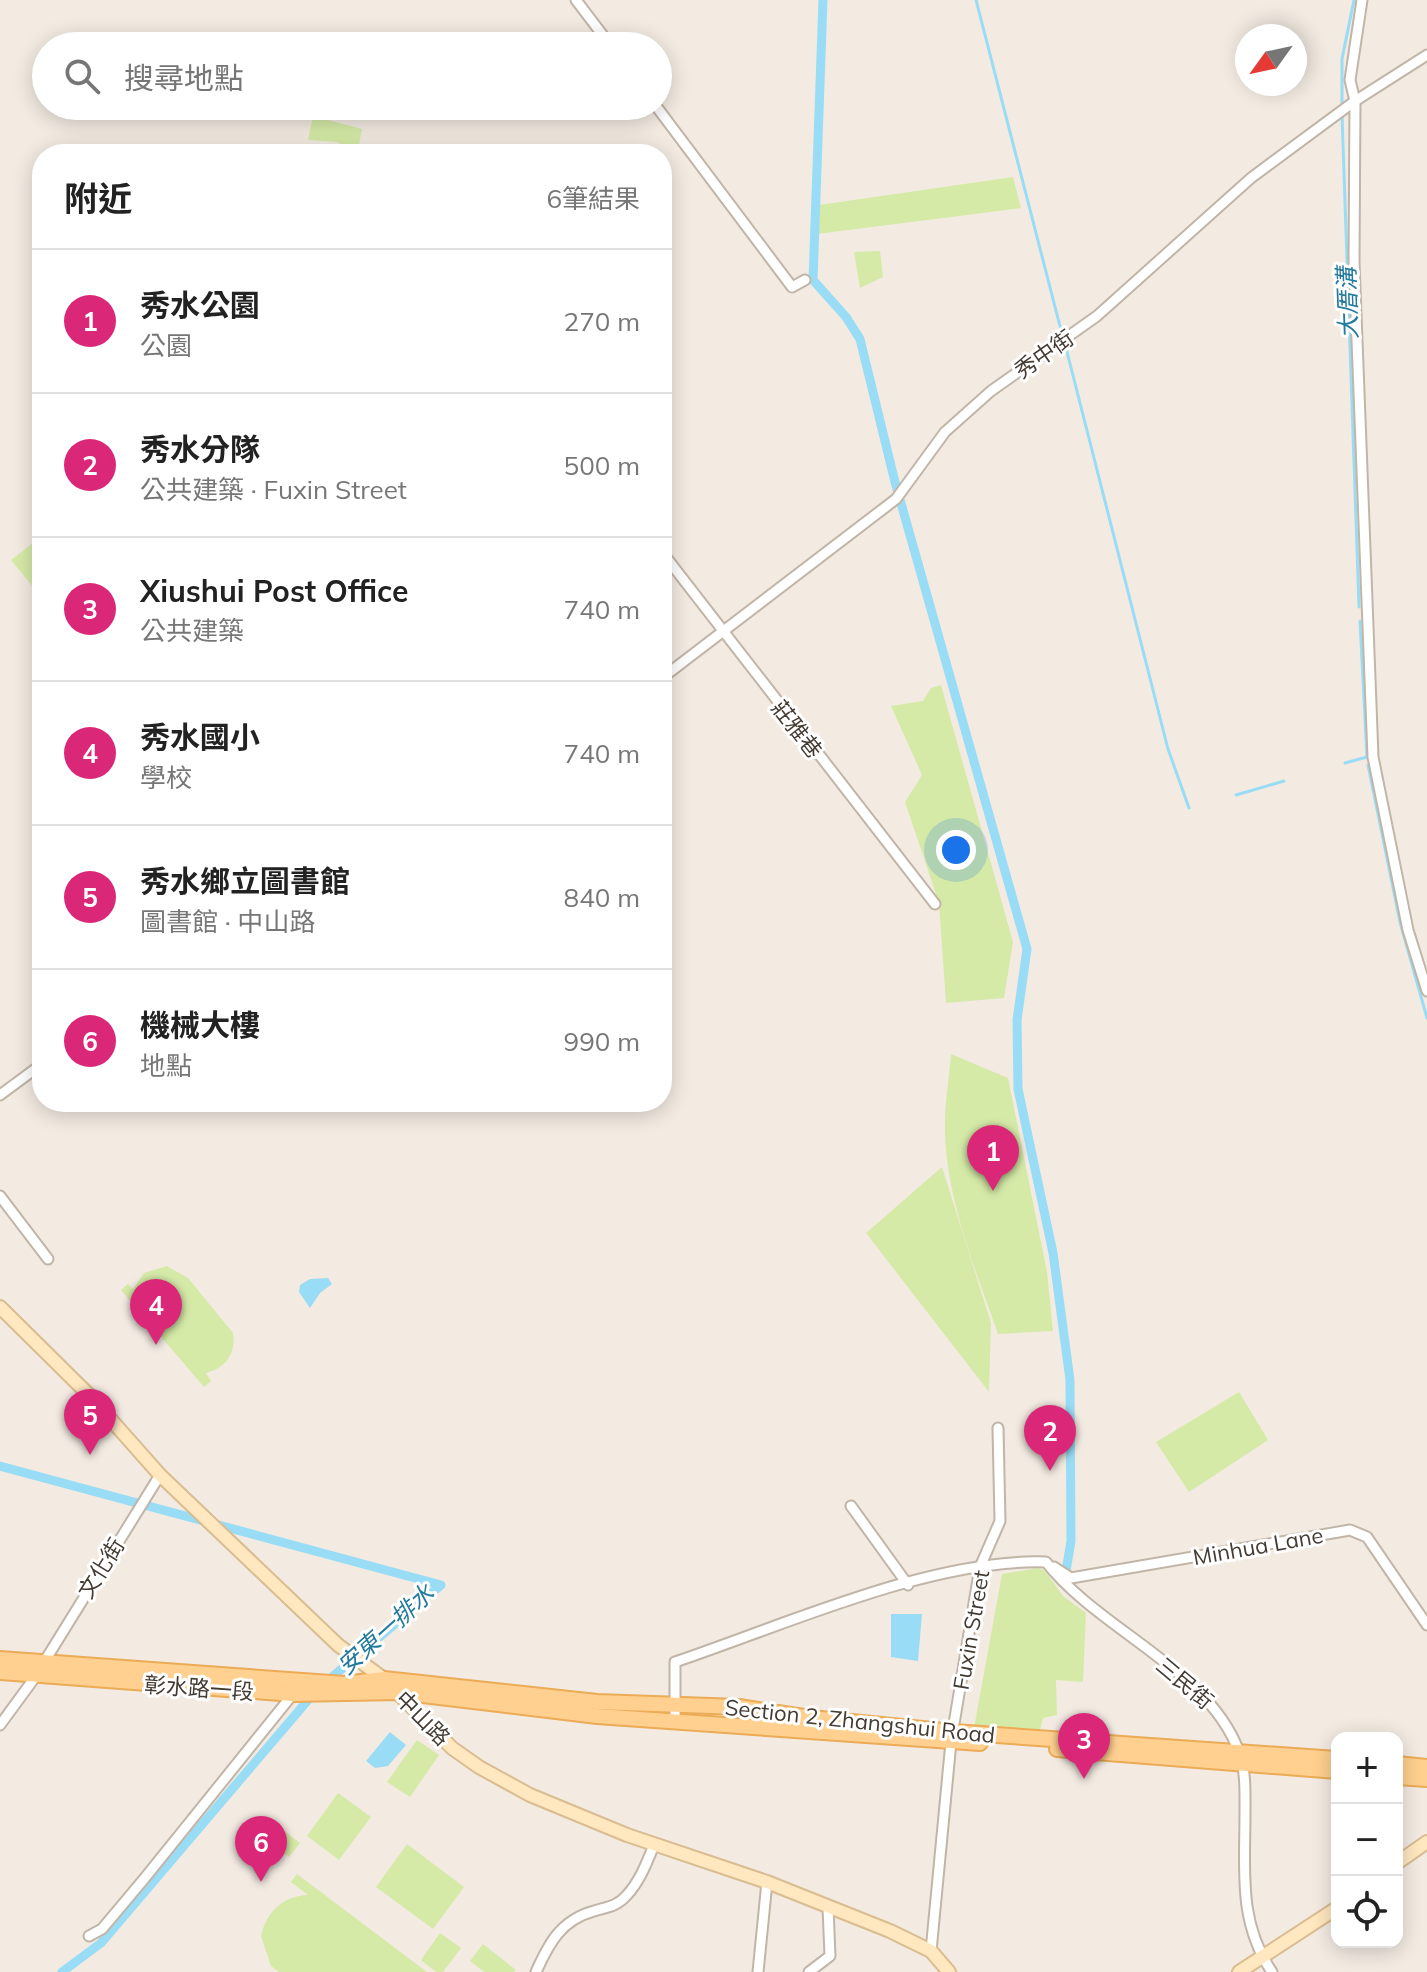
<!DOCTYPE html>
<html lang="zh-TW">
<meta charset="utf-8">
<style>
body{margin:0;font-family:Mulish,"Noto Sans TC",sans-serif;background:#f6f6f6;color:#222}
.controls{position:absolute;right:24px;bottom:24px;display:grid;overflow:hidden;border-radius:16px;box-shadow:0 4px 20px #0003}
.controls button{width:72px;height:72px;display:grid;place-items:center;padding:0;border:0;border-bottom:2px solid #e0e0e0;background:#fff;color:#222;font:40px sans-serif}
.compass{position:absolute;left:1235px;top:24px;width:72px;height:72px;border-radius:50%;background:#fff;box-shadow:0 4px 20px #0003;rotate:237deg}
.you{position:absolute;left:956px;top:850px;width:28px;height:28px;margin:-20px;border:6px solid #fff;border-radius:50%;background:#1a73e8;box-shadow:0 0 0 12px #1a73e833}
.badge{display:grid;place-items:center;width:52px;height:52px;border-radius:50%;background:#db2777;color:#fff;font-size:26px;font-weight:700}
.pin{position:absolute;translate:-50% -66px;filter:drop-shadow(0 2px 4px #0008)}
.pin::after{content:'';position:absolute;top:42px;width:28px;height:24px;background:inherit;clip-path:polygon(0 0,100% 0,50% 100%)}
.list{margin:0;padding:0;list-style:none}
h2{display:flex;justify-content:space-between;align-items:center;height:104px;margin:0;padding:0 32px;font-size:34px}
h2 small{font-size:26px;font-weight:400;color:#767676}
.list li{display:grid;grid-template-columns:52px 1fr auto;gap:24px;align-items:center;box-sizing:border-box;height:144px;padding:0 32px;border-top:2px solid #e0e0e0}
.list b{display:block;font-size:30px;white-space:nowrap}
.list p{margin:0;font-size:26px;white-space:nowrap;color:#767676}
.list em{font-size:26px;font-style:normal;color:#767676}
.icon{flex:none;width:44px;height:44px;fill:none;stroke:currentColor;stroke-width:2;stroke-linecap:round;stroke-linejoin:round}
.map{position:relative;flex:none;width:1427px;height:1972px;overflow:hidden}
.search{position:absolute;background:#fff;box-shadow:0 4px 20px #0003;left:32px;top:32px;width:640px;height:88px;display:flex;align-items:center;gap:20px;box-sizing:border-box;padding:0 28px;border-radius:44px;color:#767676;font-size:30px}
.panel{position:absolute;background:#fff;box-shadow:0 4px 20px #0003;left:32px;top:144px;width:640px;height:968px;border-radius:32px}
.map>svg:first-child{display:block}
.green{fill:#d5eaa7}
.water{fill:#99dcf5}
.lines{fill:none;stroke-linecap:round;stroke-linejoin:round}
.stream{stroke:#99dcf5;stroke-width:3}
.canal{stroke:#99dcf5;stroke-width:9}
.street-casing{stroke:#c1b5a7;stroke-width:13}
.secondary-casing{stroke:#d9bc90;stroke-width:16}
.primary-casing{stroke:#ebab57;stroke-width:18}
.street{stroke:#fff;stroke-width:9}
.secondary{stroke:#ffe7c0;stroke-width:12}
.primary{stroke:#ffd08f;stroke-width:14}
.labels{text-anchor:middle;stroke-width:6;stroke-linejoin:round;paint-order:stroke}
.street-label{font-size:22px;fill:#443b32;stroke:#fff}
.water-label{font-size:24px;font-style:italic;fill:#227a9d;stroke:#fff}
</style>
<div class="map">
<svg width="1427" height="1972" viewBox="0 0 1427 1972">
<rect width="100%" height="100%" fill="#f3ebe2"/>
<g class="green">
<path d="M313 116 362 129 358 150 371 154H348L349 149 337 142 308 140Z"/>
<path d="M1013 177 1021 208 817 234 819 205Z"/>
<path d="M880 251 883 277 860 288 854 252Z"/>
<path d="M42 536V598L11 560Z"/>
<path d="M941 685 1013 942 1004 998 946 1003 939 903 905 802 922 775 891 706 923 701 931 688Z"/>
<path d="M951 1054 1008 1078 1047 1272 1053 1331 998 1334C976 1271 947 1201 945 1133 944 1107 949 1080 951 1054Z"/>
<path d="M942 1167 991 1323 989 1392 866 1233Z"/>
<path d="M167 1266 188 1278 233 1333C236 1354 226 1368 206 1373L211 1381 204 1387 121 1290 128 1284 133 1289 144 1273Z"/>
<path d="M1239 1392 1268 1440 1189 1492 1156 1442Z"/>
<path d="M1038 1568 1045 1571 1063 1596 1086 1613 1083 1682 1056 1680 1057 1715 1043 1718 1039 1734 974 1728 1002 1574Z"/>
<path d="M417 1740 439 1755 410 1797 387 1782Z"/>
<path d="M338 1793 371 1817 339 1860 307 1836Z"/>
<path d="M274 1823 300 1843 289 1857 264 1837Z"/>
<path d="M407 1844 464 1887 433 1929 376 1887Z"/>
<path d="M297 1874 427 1972H279L271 1966 261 1936C267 1911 283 1896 308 1895L291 1882Z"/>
<path d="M440 1933 461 1948 443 1972H436L421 1960Z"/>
<path d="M483 1944 516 1970 514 1972H484L470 1961Z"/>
</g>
<g class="water">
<path d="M328 1278 332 1284 320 1293 310 1308 299 1292 300 1285 310 1279Z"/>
<path d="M891 1614H922L918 1661 891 1657Z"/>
<path d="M390 1732 406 1745 388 1766 375 1768 366 1761Z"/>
</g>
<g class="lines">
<g class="stream">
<path d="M976 0 1062 334"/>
<path d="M1342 107V59L1354 0"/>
<path d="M1342 115 1359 607"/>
<path d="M1066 348 1168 749 1189 808"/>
<path d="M1360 621 1367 758"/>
<path d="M1345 763 1367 757"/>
<path d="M1368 765 1400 922 1427 1018"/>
<path d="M1236 795 1284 781"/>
</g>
<g class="canal">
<path d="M823 0 813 280 846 317 860 339 895 482 1027 949 1017 1020 1018 1089 1053 1253 1070 1380 1071 1541 1066 1571"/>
<path d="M0 1466 441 1585 325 1683"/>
<path d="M62 1972 101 1943 314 1693"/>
</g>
<g class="street-casing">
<g id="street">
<path d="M576 0 611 46"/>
<path d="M1362 0 1350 80 1355 101 1354 262 1373 757 1408 930 1427 991"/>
<path d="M656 106 792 287 805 280"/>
<path d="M662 552 935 904"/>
<path d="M662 678 896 499 945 432 991 391 1097 316 1251 178 1355 101 1427 55"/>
<path d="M0 1095 42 1064"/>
<path d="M0 1196 48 1259"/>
<path d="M851 1506 908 1585"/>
<path d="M1054 1567 1071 1578 1350 1530 1367 1537 1427 1625"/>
<path d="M675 1722V1662C785 1625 932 1558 1046 1562 1100 1631 1209 1669 1239 1752 1246 1770 1245 1793 1245 1813 1245 1871 1238 1922 1272 1972"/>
<path d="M0 1725 33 1680 160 1475"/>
<path d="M89 1936 102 1929 144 1879 293 1694"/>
<path d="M931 1951 951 1742 980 1567 1000 1521 998 1428"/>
<path d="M536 1972C549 1943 561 1920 594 1911 607 1907 618 1906 627 1895 640 1881 647 1862 654 1845"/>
<path d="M758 1972 767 1882"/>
<path d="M809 1972 830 1956 828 1907"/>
</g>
</g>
<g class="secondary-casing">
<g id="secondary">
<path d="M0 1307 90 1396 160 1475 338 1645 384 1679 452 1748 479 1767 530 1795 627 1835 767 1882 890 1931 931 1951 949 1972"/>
<path d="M1397 1863 1427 1842"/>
<path d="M1239 1972 1337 1908"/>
</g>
</g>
<g class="primary-casing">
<g id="primary">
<path d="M0 1659 345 1684 384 1679 597 1702 739 1707 811 1718 953 1732 1337 1759"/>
<path d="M0 1672 293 1694 398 1692 597 1716 980 1743"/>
<path d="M1057 1749 1337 1771"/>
<path d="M1397 1764 1427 1767"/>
<path d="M1397 1777 1427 1779"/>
</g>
</g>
<use href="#street" class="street"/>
<use href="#secondary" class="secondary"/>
<use href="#primary" class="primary"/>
</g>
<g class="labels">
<g class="street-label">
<text transform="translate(1044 354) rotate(-35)" y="8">秀中街</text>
<text transform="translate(797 729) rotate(52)" y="8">莊雅巷</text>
<text transform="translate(1258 1546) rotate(-10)" y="8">Minhua Lane</text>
<text transform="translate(101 1568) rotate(-58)" y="8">文化街</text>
<text transform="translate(971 1630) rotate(-80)" y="8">Fuxin Street</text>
<text transform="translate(1185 1683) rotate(40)" y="8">三民街</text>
<text transform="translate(199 1688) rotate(4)" y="8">彰水路一段</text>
<text transform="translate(423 1718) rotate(45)" y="8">中山路</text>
<text transform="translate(860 1721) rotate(6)" y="8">Section 2, Zhangshui Road</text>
</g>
<g class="water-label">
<text transform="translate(1348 303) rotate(-92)" y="8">大厝溝</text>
<text transform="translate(386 1630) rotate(-42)" y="8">安東一排水</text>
</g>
</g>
</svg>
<div class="controls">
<button>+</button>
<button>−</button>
<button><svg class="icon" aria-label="locate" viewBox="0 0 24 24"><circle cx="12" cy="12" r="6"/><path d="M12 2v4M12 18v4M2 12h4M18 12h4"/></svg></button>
</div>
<svg class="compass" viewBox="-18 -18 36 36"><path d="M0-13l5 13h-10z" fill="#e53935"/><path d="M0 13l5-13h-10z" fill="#767676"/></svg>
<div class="you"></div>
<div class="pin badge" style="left:993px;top:1191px">1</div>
<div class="pin badge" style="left:1050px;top:1471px">2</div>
<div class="pin badge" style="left:1084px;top:1779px">3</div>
<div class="pin badge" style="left:156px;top:1345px">4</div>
<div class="pin badge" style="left:90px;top:1455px">5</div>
<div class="pin badge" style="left:261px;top:1882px">6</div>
<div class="search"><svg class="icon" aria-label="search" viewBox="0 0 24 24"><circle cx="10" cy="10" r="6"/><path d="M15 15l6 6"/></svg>搜尋地點</div>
<section class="panel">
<h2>附近<small>6筆結果</small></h2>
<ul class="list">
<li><span class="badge">1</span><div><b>秀水公園</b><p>公園</p></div><em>270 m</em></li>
<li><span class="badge">2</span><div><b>秀水分隊</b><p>公共建築 · Fuxin Street</p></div><em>500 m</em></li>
<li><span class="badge">3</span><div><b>Xiushui Post Office</b><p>公共建築</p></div><em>740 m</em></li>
<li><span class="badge">4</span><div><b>秀水國小</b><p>學校</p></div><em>740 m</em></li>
<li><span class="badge">5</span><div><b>秀水鄉立圖書館</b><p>圖書館 · 中山路</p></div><em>840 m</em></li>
<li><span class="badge">6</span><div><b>機械大樓</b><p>地點</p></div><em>990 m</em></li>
</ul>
</section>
</div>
